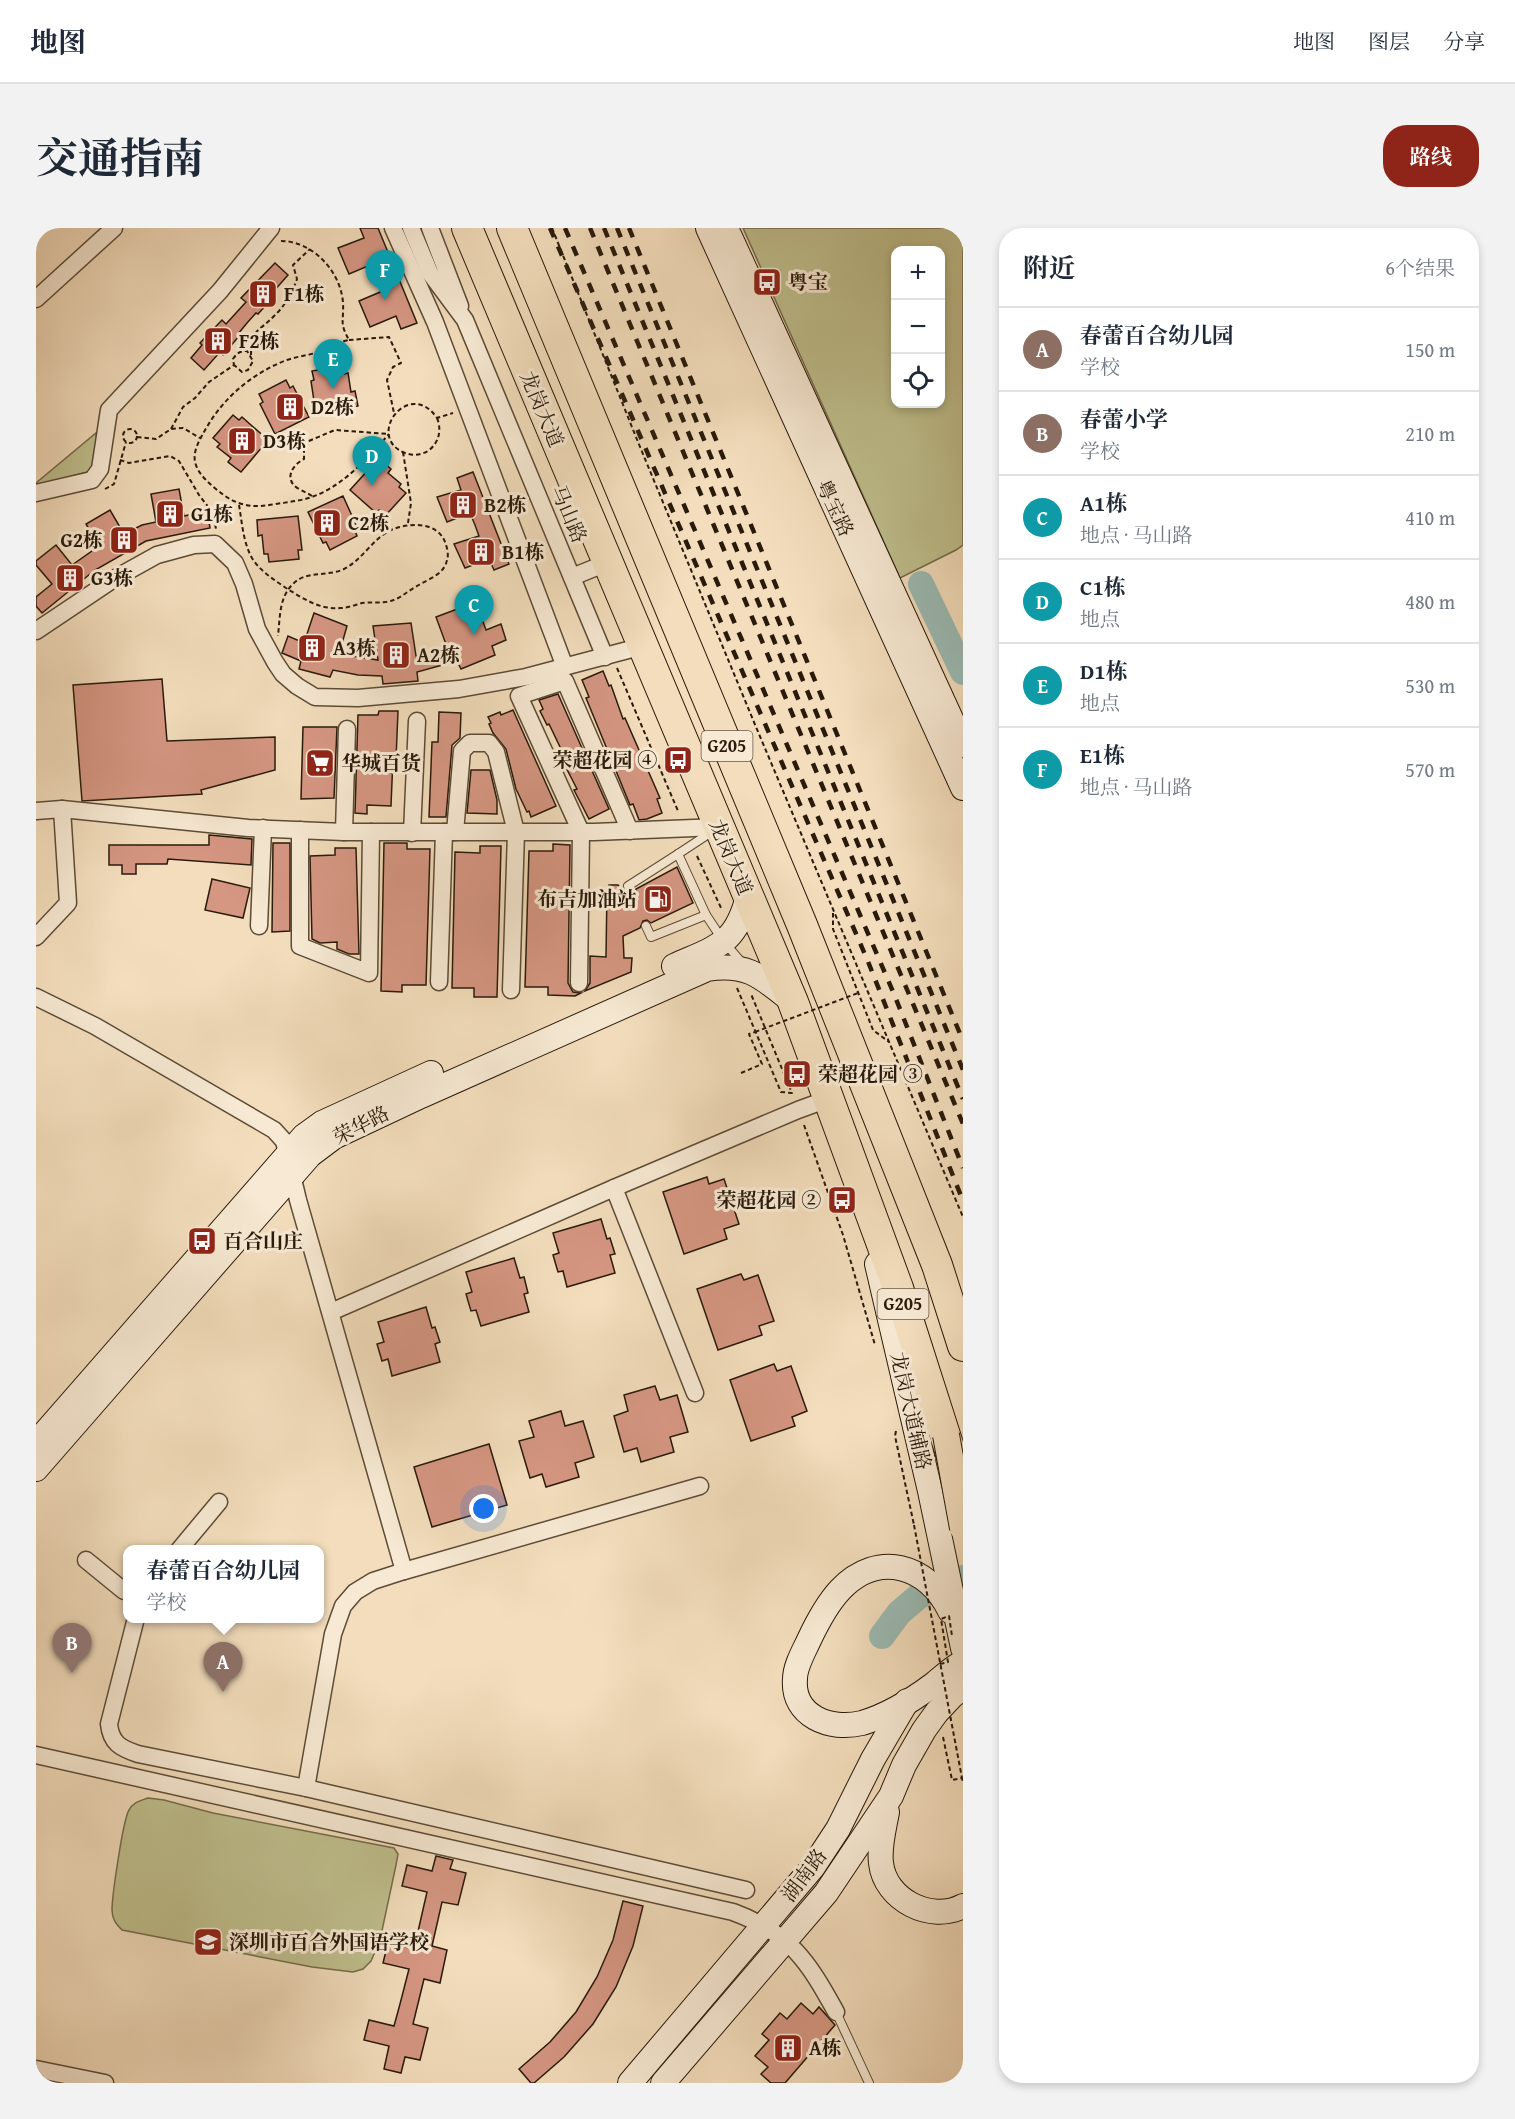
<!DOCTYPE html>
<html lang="zh">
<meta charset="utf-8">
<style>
body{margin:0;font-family:"Gentium Book Plus","Noto Serif SC",serif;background:#f2f2f3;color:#1f2937}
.controls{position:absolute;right:18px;top:18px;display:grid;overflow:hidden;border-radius:12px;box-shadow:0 3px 9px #0003}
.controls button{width:54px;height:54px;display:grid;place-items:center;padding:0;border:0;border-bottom:2px solid #e0e1e3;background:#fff;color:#1f2937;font:30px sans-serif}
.you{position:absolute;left:448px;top:1281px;width:21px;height:21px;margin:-15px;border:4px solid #fff;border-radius:50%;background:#1a73e8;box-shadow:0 0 0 9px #1a73e833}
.badge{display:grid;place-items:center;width:39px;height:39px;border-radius:50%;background:#8f2418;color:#fff;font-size:20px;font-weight:700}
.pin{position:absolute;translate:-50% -50px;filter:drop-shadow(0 2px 3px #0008)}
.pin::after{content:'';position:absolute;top:32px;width:21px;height:18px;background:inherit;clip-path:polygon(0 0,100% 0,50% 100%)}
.popup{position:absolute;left:87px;top:1317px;width:201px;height:78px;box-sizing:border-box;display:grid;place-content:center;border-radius:12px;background:#fff;filter:drop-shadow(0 2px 4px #0005);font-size:20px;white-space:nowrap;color:#747a83}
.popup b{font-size:22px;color:#1f2937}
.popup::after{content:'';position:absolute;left:50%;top:100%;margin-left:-12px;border:12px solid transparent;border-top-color:#fff}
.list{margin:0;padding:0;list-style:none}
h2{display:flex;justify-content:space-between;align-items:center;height:78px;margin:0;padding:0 24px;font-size:26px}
h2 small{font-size:20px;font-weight:400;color:#747a83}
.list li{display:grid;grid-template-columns:39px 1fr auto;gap:18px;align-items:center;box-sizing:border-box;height:84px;padding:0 24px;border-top:2px solid #e0e1e3}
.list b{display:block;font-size:22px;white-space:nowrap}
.list p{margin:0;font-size:20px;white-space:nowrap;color:#747a83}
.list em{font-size:20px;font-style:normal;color:#747a83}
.icon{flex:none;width:33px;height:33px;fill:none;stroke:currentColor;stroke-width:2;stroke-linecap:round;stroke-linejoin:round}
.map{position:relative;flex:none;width:927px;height:1855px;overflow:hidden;border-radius:24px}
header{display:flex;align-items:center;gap:36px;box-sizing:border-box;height:84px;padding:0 30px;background:#fff;border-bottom:2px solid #e0e1e3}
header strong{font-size:28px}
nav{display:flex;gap:33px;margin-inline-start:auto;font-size:21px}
.intro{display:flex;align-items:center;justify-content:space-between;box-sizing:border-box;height:144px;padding:0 36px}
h1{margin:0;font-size:42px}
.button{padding:15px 27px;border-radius:24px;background:#8f2418;color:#fff;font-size:21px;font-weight:700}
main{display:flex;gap:36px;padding:0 36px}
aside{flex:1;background:#fff;border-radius:24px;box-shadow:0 3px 9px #0003}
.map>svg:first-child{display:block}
.green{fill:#bfbf8d;stroke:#746c4c;stroke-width:1.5;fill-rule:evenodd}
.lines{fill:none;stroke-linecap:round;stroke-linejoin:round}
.river{stroke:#9bbbb4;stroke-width:26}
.building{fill:#d59682;stroke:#291a0b;stroke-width:1.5}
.lane-casing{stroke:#5c4b37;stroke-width:10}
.street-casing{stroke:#5c4b37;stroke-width:19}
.secondary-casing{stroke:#291a0b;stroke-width:26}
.highway-casing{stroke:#291a0b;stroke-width:32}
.path{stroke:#291a0b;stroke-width:2;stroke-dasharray:4.5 3;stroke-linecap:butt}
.lane{stroke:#f7e9d3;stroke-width:8}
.street{stroke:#f7e9d3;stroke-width:16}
.secondary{stroke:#f7e9d3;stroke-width:24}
.highway{stroke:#f3ddbc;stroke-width:30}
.rail{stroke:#291a0b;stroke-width:4.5;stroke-dasharray:10 10;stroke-linecap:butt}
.primary-bridge-casing{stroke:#291a0b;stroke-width:28;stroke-linecap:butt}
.path-bridge{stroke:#291a0b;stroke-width:2;stroke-dasharray:4.5 3;stroke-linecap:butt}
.primary-bridge{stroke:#f3ddbc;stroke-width:26}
.labels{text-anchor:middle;stroke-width:6;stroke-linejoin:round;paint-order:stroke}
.shield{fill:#f7e9d3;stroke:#675847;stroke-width:1.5}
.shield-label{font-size:18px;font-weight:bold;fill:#291a0b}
.poi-label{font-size:20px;font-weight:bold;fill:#291a0b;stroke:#f7e9d3;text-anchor:start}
.street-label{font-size:20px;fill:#291a0b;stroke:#f7e9d3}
</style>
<header>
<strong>地图</strong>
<nav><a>地图</a><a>图层</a><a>分享</a></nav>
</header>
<div class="intro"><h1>交通指南</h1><a class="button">路线</a></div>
<main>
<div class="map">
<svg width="927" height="1855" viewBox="0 0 927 1855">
<rect width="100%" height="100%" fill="#f3ddbc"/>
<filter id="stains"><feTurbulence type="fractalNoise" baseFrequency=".00333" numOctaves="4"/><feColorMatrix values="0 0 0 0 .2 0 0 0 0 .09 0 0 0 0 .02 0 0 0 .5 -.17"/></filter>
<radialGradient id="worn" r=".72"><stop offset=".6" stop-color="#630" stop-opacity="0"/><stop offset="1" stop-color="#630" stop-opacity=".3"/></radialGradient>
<g class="green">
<path d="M707 0H927V317L920 322 864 350ZM904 22V176H860V22Z"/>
<path d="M60 205 66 240 0 258V255Z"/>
<path d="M112 1570 128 1572 177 1585 358 1620 362 1626 360 1637 344 1712 335 1733 327 1741 317 1744 276 1739 86 1702C80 1696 76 1691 76 1682 76 1668 87 1592 93 1582 97 1574 104 1573 112 1570Z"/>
</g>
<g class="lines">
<g class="river">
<path d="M885 356 927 444"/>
<path d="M846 1408 863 1385 883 1368 927 1350"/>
</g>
</g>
<g class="building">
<path d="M324 0H342L381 95 365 101 360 88 334 99 323 73 349 62 344 49 339 35 313 46 302 20 328 10Z"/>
<path d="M239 35 252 47 237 64 239 67 222 86 220 85 211 95 202 106 204 107 187 127 184 124 168 142 155 130 166 117 164 115 186 92 190 96 210 74 205 70Z"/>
<path d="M307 137 308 146 312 145 315 164 319 163 322 178 280 186 275 153 278 152 276 143Z"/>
<path d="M250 152 254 160 257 158 273 189 239 206 224 176 227 174 223 166Z"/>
<path d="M197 187 203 192 206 189 232 212 205 244 192 234 195 230 181 219 184 216 177 210Z"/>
<path d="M343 230 355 241 352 245 365 256 363 259 370 265 349 288 343 282 340 285 314 262Z"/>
<path d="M437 244 473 336 458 342 453 331 429 340 418 316 443 308 439 297 434 285 411 294 401 269 425 262 421 250Z"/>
<path d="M143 261 148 288 171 283 174 300 110 313 59 342 6 385 0 378V369L16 356 0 337V333L20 317 36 337 63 318 50 296 74 282 88 306 106 297 120 294 115 266Z"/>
<path d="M307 268 321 299 318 300 321 308 294 322 290 314 287 315 272 284Z"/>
<path d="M262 288 266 322H262L263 331 233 334 232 326H228L226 307 222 308 221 292Z"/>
<path d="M440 374 450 402 465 396 470 412 456 418 459 427 425 441 421 433 381 444 382 453 347 456 346 448 322 447 297 442 294 449 263 441 265 433 246 425 252 408 268 415 278 385 311 398 303 426 342 432 337 398 375 395 380 428 397 425 411 419 400 389Z"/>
<path d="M567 443 573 458 575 457 587 491 589 490 624 570 621 571 626 585 611 591 603 592 597 576 594 577 550 470 553 469 546 452Z"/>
<path d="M126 451 131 513 239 509V542L165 562 166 566 46 573 37 457Z"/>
<path d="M522 466 573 581 553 591 538 562 541 561 521 522 525 521 513 496 511 497 504 483 507 481 503 472Z"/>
<path d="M477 482 520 578 495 589 493 583 491 584 480 561 470 521 457 505 453 496 455 495 452 489 464 484 465 487Z"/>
<path d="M343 483H362L360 531 357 530 355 578 331 577V586L319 585 322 487H342Z"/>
<path d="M403 484 425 485 424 510 416 517 410 589H393L396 514H402Z"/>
<path d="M267 499H301L298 570 265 571Z"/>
<path d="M435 542H454L461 572V586L431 585Z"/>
<path d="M173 607 216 611 215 637 132 631 131 636H100V646H86V637H73V617H173Z"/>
<path d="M237 615H254V703L236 704Z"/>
<path d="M348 615H371V621H394L390 757H366V764L345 763Z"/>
<path d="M517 616 534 617 532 755 537 764 545 765 539 768 512 767V759H489L493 623H517Z"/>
<path d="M444 618H465L461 769H438V760H416L419 624 444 625Z"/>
<path d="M299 620H320L323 726H313L301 721V714L284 715 276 711 274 628 299 627Z"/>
<path d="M641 639 657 675 615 695 611 692 607 693 604 700 587 708 588 730H596L595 744 549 763 554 755V728L570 729 571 661 573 657H582L590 668 596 669 599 666 600 661Z"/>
<path d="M176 651 214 660 207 690 169 682Z"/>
<path d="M671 949 673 956 688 951 703 996 688 1001 691 1011 648 1026 627 964Z"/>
<path d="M565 991 571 1011 574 1010 579 1026 574 1027 579 1045 531 1059 527 1043 522 1044 517 1027 523 1025 517 1005Z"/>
<path d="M478 1030 484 1050 488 1049 492 1065 488 1066 493 1084 445 1098 440 1082 435 1083 430 1066 436 1064 430 1044Z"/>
<path d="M705 1046 708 1052 722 1047 738 1093 723 1098 726 1107 682 1122 661 1061Z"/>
<path d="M390 1079 396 1100 399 1099 404 1114 399 1116 404 1134 356 1148 352 1131 346 1133 341 1116 348 1114 342 1094Z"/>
<path d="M738 1136 741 1143 755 1138 771 1183 756 1189 759 1198 715 1213 694 1152Z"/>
<path d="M619 1158 624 1172 641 1167 652 1204 634 1209 638 1224 605 1234 601 1220 588 1224 578 1188 592 1183 588 1167Z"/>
<path d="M525 1183 529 1198 547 1193 558 1229 539 1235 543 1249 510 1259 506 1246 494 1250 483 1213 498 1209 493 1193Z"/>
<path d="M453 1216 471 1277 396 1299 378 1239Z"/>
<path d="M400 1628 417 1632 414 1641 430 1645 422 1677 406 1674 396 1718 411 1722 404 1755 388 1751 377 1796 392 1800 384 1832 369 1829 365 1845 348 1841 353 1818 328 1812 333 1792 358 1798 364 1776 373 1741 347 1735 352 1715 378 1721 391 1664 366 1658 371 1637 396 1643Z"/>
<path d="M587 1673 607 1678 597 1718 580 1759 557 1796 528 1829 498 1855H495L483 1841 514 1814 540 1784 561 1749 577 1712Z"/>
<path d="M765 1775 777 1786 783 1779 799 1797 749 1855H735L725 1846 732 1839 719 1828 733 1812 726 1806 744 1785 751 1791Z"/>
</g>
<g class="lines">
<g class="lane-casing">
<g id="lane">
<path d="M677 603 642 626 670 687 688 714 707 736"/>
<path d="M594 663 592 658 642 626"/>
<path d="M610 698 615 709 670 687"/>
<path d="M800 1784 833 1855"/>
</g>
</g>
<g class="street-casing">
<g id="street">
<path d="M357 0 399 94 529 439"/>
<path d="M375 0 394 45 429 92 569 429"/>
<path d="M394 0 424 78"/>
<path d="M0 71 78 0"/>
<path d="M0 265 56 252 64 241 73 182 184 63 235 0"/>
<path d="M536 349 573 334"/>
<path d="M0 403 76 352 121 327 158 317 179 316 199 335 208 356 221 401 239 434 247 446 261 458 279 469 322 470 423 461 490 449 607 418"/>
<path d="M0 583 26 581 212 600 308 604H558L683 599"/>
<path d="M264 602V718L333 745 335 604"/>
<path d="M308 604 311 501"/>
<path d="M419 604 426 523 434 515H453L460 524 480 604 475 762"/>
<path d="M376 605 381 493"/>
<path d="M223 698 227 600"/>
<path d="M0 709 32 675 26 581"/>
<path d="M403 754 408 604"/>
<path d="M543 755 545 604 483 468 529 453 594 603"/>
<path d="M0 769 59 798 238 902 248 913 262 972 368 1343"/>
<path d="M578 960 659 1165"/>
<path d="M295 1084 578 960 762 882 792 871"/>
<path d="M143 1322 183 1274"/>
<path d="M50 1332 88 1363H91"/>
<path d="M100 1390 73 1496C75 1515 84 1520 102 1526L270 1560 710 1662"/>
<path d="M0 1527 697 1684C754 1705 772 1733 800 1784"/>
<path d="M270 1560 297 1406 307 1378 319 1364 337 1353 368 1343 664 1258"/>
<path d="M0 1841 69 1855"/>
</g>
</g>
<g class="secondary-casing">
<g id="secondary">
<path d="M672 0 927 560"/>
<path d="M690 0 927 517"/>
<path d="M638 738C680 719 700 717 712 668"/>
<path d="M841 1036 894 1263 927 1420"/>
<path d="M0 1215 268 908 286 895 395 845"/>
<path d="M0 1241 274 927 298 909 385 868 671 741C712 734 727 750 757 774"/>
<path d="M914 1383C892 1337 842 1322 804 1362 791 1376 781 1395 773 1412 768 1423 759 1438 759 1451 756 1488 794 1503 826 1495 850 1488 878 1471 898 1456 908 1448 916 1440 927 1434"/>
<path d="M851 1584C848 1601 843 1618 845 1635 849 1672 895 1695 927 1678"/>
<path d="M594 1855 777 1639 802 1601 837 1531 871 1473"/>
<path d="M627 1855 790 1665 855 1568 868 1537 888 1502 901 1484 916 1468 927 1460"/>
</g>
</g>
<g class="highway-casing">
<g id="highway">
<path d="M431 0 757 774 862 1060 918 1235"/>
<path d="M476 0 766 697 901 1037 927 1118"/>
</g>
</g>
<g class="path">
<path d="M516 0 602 214 720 499 927 989"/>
<path d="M245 13C277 13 305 44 307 75 308 94 303 94 313 112 299 114 292 121 279 125 269 128 258 129 248 133 214 147 186 171 168 204 163 213 157 223 159 234 162 247 175 257 185 265 203 279 219 280 240 276 252 274 264 273 276 269 307 258 332 230 353 206"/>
<path d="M313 112 353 109 365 135 357 139 351 152 358 185"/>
<path d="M215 127C215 100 222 105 238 88 249 78 256 65 261 51L257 37 274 21"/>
<path d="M401 190C406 202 403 215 392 223 385 227 377 228 369 225 328 209 373 149 401 190L417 185"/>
<circle cx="94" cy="208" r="7"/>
<path d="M135 201 147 179 159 170 173 154 198 137 197 131C201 125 204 123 211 123L217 133 212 142 206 144 198 137"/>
<path d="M101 209 120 211 135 201 147 200 164 210"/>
<path d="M367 224 375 275 372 295"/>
<path d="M84 232 93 235 134 228 143 233 163 267 177 285 180 301"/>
<path d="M69 261 78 256 90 214"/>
<path d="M276 268C272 265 268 264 263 261 247 252 256 237 268 231V215L299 202 353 206"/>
<path d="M203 277C206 294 207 314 216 330 224 343 237 351 250 360 266 370 284 382 304 380 312 380 319 377 326 375 334 374 342 375 349 374 362 373 370 364 381 358 392 351 408 347 411 332 413 327 411 319 409 314 401 293 371 294 353 303 336 312 326 332 308 341 292 349 270 342 257 356 243 369 244 390 242 408"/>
<path d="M581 440 642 583"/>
<path d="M661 628 686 682"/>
<path d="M797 685V701L837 802 853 814"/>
<path d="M701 760 745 864 756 865 715 766"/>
<path d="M705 845 726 836 713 806 719 804"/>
<path d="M768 897 807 1007 839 1117"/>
<path d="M860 1203 859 1208 878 1297"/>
<path d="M907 1509 916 1552 926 1550 927 1555"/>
</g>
<use href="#lane" class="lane"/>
<use href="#street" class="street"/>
<use href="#secondary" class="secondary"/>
<use href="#highway" class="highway"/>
<g class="rail">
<path d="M514 0 831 731 927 973"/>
<path d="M529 0 858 766 927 940"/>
<path d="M554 0 927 896"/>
<path d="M568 0 927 871"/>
<path d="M581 0 927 842"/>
<path d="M593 0 927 813"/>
</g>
<g class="primary-bridge-casing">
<path id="primary-bridge" d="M910 1207 927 1300"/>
</g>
<g class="path-bridge">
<path d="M719 804 822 765"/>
<path d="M878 1297 926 1550"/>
<path d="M904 1436 912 1434 905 1391 913 1388 916 1408"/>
</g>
<use href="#primary-bridge" class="primary-bridge"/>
</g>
<defs>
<g id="bus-square" transform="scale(1.5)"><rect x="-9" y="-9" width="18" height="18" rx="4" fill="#8f2418" stroke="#f7e9d3"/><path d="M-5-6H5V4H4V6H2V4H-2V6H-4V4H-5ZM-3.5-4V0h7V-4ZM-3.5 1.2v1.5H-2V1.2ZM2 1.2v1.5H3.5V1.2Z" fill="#fff"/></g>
<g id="building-square" transform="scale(1.5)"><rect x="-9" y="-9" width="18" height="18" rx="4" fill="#8f2418" stroke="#f7e9d3"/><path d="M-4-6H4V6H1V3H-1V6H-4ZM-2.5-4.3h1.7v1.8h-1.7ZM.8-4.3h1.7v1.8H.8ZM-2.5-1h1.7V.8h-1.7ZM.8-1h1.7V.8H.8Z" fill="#fff"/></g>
<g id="supermarket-square" transform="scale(1.5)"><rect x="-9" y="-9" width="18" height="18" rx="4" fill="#8f2418" stroke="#f7e9d3"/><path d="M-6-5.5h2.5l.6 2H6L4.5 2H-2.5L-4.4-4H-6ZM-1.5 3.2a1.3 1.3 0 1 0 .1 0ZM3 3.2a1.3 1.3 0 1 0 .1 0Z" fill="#fff"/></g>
<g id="fuel-square" transform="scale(1.5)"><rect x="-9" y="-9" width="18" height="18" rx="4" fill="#8f2418" stroke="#f7e9d3"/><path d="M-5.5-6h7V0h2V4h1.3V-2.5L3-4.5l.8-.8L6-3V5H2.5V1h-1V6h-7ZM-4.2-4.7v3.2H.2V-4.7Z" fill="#fff"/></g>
<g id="school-square" transform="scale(1.5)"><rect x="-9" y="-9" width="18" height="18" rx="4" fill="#8f2418" stroke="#f7e9d3"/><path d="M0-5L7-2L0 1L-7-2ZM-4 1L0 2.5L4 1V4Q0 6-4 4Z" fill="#fff"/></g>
</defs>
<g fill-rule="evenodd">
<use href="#bus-square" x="731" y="54"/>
<use href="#building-square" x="227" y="66"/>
<use href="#building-square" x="182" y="113"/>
<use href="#building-square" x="254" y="179"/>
<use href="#building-square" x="206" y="213"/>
<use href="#building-square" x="427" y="277"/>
<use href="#building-square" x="134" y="286"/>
<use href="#building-square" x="291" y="295"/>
<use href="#building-square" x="88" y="312"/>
<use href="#building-square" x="445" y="324"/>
<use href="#building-square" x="34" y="350"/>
<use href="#building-square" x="276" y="420"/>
<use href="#building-square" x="360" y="427"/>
<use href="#bus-square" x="642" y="532"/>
<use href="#supermarket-square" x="284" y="535"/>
<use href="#fuel-square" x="622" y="671"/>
<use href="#bus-square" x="761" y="846"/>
<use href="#bus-square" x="806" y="972"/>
<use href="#bus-square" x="166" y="1013"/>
<use href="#school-square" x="172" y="1714"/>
<use href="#building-square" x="752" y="1820"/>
</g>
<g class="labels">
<g class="shield">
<rect x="665.5" y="503" width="51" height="30" rx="4.5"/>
<rect x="841.5" y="1061" width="51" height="30" rx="4.5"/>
</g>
<g class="shield-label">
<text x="691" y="524">G205</text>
<text x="867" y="1082">G205</text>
</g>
<g class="poi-label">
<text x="752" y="61">粤宝</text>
<text x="248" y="73">F1栋</text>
<text x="203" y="120">F2栋</text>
<text x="275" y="186">D2栋</text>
<text x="227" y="220">D3栋</text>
<text x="448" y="284">B2栋</text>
<text x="155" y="293">G1栋</text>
<text x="312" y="302">C2栋</text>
<text x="67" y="319" text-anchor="end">G2栋</text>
<text x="466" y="331">B1栋</text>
<text x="55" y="357">G3栋</text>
<text x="297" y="427">A3栋</text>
<text x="381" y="434">A2栋</text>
<text x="621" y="539" text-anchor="end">荣超花园 ④</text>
<text x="305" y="542">华城百货</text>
<text x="601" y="678" text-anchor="end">布吉加油站</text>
<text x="782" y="853">荣超花园 ③</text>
<text x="785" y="979" text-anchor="end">荣超花园 ②</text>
<text x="187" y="1020">百合山庄</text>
<text x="193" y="1721">深圳市百合外国语学校</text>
<text x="773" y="1827">A栋</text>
</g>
<g class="street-label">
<text transform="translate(506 181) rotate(67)" y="7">龙岗大道</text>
<text transform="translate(799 280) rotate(65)" y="7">粤宝路</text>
<text transform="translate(533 286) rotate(67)" y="7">马山路</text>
<text transform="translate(695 629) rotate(67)" y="7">龙岗大道</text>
<text transform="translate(325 897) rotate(-27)" y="7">荣华路</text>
<text transform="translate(875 1183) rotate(77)" y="7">龙岗大道辅路</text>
<text transform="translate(768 1647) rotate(-53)" y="7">湖南路</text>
</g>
</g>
<rect width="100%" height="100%" filter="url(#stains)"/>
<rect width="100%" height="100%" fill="url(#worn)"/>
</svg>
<div class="controls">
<button>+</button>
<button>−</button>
<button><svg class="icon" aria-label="locate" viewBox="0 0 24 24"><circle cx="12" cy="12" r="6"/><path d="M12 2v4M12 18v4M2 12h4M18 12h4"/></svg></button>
</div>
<div class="you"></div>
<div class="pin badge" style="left:187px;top:1464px;background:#8d6e63">A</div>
<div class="popup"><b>春蕾百合幼儿园</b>学校</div>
<div class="pin badge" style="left:36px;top:1445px;background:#8d6e63">B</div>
<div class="pin badge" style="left:438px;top:407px;background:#0f9aa8">C</div>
<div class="pin badge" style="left:336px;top:258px;background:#0f9aa8">D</div>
<div class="pin badge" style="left:297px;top:161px;background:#0f9aa8">E</div>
<div class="pin badge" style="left:349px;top:72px;background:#0f9aa8">F</div>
</div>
<aside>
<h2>附近<small>6个结果</small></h2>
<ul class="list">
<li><span class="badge" style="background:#8d6e63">A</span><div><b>春蕾百合幼儿园</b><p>学校</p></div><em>150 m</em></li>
<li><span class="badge" style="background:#8d6e63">B</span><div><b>春蕾小学</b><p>学校</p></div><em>210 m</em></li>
<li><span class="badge" style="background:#0f9aa8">C</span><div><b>A1栋</b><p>地点 · 马山路</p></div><em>410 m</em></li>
<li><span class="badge" style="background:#0f9aa8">D</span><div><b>C1栋</b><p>地点</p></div><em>480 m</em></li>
<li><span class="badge" style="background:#0f9aa8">E</span><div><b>D1栋</b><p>地点</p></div><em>530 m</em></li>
<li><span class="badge" style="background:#0f9aa8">F</span><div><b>E1栋</b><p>地点 · 马山路</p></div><em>570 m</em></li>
</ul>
</aside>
</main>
